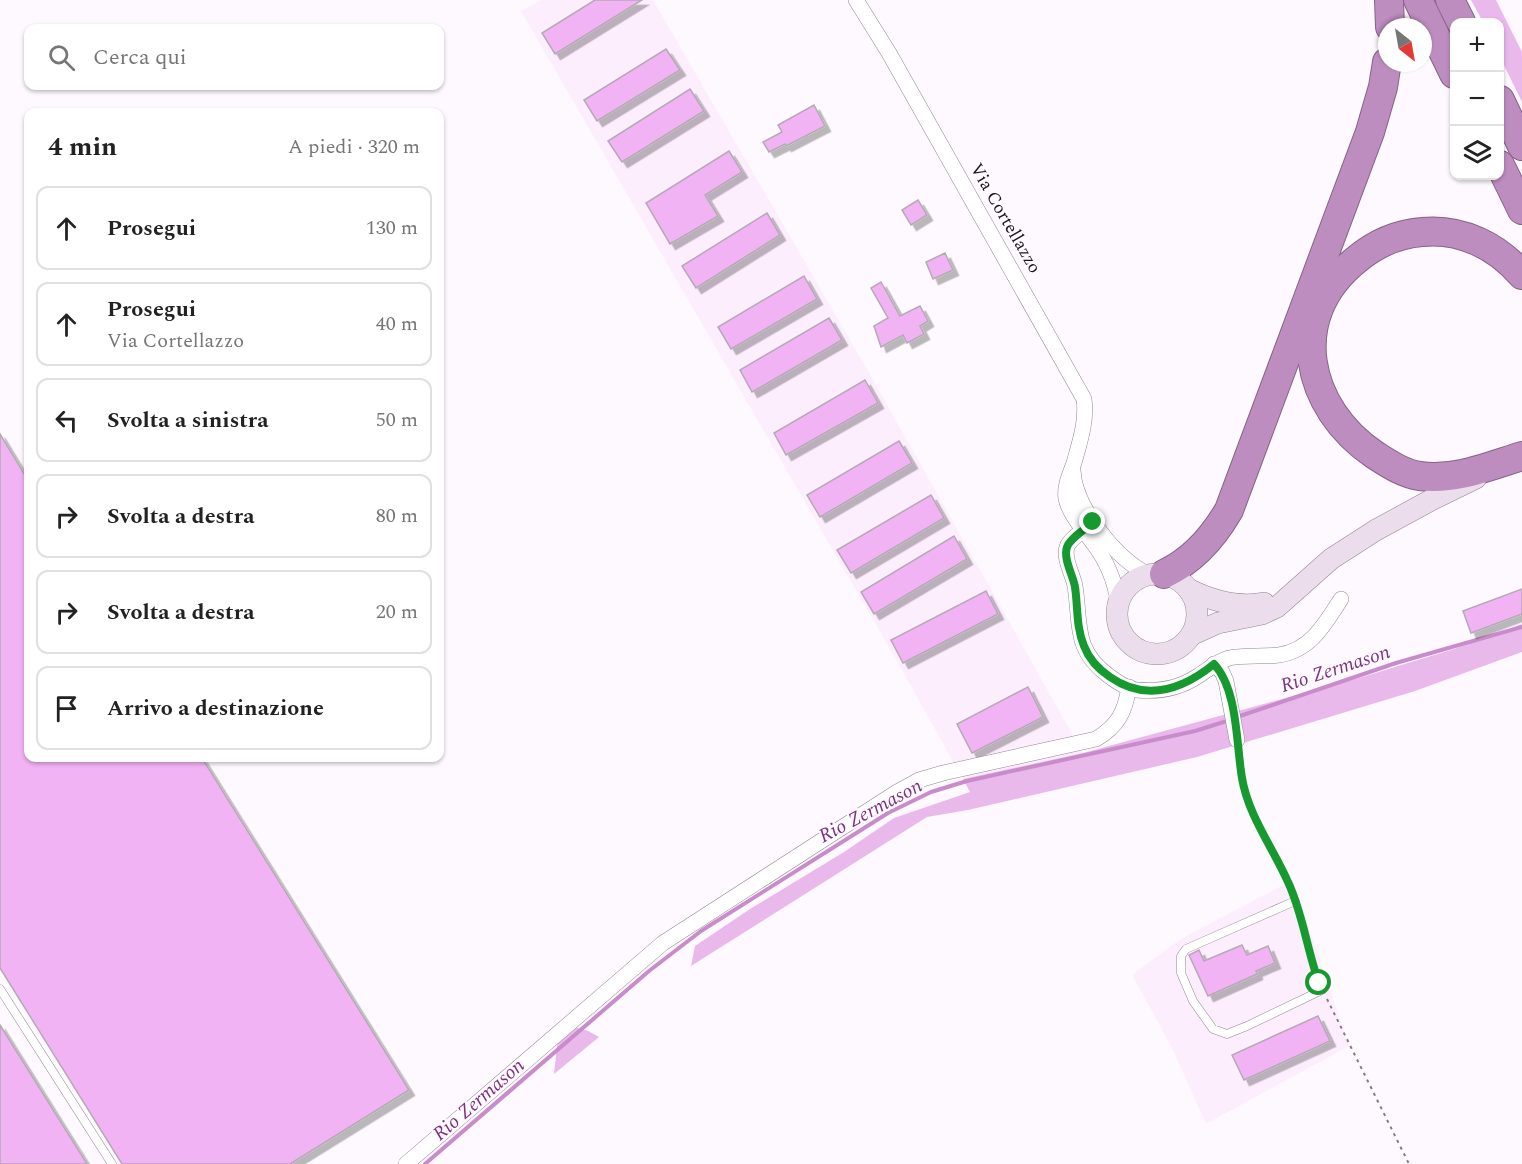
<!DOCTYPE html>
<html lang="it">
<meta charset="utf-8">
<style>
body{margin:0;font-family:Spectral,serif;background:#f6f6f6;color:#222}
.controls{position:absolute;right:18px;top:18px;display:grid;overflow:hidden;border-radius:12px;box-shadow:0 2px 4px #0004}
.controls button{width:54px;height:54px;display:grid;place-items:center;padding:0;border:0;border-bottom:2px solid #e0e0e0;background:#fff;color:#222;font:30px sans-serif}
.compass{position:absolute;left:1378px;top:18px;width:54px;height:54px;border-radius:50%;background:#fff;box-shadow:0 2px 4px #0004;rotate:149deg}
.stop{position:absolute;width:18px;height:18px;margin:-14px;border:4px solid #169a30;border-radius:50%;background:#fff}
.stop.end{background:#169a30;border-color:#fff;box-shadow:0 2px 6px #0008}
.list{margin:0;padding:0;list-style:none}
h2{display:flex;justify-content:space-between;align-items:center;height:78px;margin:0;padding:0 24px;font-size:26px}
h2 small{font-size:20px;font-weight:400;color:#767676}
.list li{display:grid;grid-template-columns:39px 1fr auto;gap:18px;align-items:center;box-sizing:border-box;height:84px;margin:0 12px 12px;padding:0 12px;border:2px solid #e0e0e0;border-radius:12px}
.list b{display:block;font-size:22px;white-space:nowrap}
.list p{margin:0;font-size:20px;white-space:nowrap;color:#767676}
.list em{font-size:20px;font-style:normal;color:#767676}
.icon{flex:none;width:33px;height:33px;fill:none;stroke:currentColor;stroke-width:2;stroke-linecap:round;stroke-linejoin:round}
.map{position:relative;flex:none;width:1522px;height:1164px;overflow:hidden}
.search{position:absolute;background:#fff;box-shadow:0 2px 4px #0004;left:24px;top:24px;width:420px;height:66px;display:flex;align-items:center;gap:15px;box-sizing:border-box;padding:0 21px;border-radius:12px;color:#767676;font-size:22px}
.panel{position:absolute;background:#fff;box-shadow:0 2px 4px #0004;left:24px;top:108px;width:420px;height:654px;border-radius:12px}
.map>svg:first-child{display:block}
.built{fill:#fdeefd}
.green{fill:#eab9eb}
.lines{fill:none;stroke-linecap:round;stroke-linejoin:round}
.stream{stroke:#c98ccb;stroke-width:4}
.building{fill:#f2b3f5;stroke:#b5a9b5;stroke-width:1.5;filter:url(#shadow)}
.lane-casing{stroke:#938793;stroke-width:9}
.street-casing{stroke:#938793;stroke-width:16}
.secondary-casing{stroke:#938793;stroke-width:22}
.highway-casing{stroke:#846385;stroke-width:30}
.path{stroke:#827d82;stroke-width:2;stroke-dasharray:3 4.5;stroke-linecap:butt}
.lane{stroke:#fff;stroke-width:8}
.street{stroke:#fff;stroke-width:15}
.secondary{stroke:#ebddec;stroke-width:21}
.highway{stroke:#bd8dbf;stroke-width:28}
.route{stroke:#169a30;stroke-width:8}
.labels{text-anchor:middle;stroke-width:4.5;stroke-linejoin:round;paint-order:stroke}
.street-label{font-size:18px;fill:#191519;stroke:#fef9fe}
.water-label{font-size:20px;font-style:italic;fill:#7b3380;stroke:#fef9fe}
</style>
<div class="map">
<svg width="1522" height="1164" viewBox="0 0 1522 1164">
<defs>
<filter id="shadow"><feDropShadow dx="5.5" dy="5.5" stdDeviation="0" flood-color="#0004"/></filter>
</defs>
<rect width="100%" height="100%" fill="#fef9fe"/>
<g class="built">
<path d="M541 0H653L867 369 1083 753 963 779 890 649 521 11Z"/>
<path d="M1293 880 1349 1046 1206 1124 1172 1048 1132 975 1179 940Z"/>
</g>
<g class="green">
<path d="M1471 0H1496L1522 52V102L1500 57V22H1483Z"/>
<path d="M1522 624V652L1415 691 1197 757 968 810 927 817 691 966 695 946 750 909 844 852 894 818 970 792 963 779 1083 753 1359 678 1454 649Z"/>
<path d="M572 1026 588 1031 599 1037 554 1074 559 1029Z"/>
</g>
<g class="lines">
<g class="stream">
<path d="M1237 717 1396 663 1522 627"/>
<path d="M425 1164 649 971 701 931 888 813 931 792 967 781 1195 731 1230 720"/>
</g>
</g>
<g class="building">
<path d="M595 0H642L555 54 542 33Z"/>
<path d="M666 49 680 70 597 121 584 100Z"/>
<path d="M690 89 704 111 622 162 608 141Z"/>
<path d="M814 105 825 126 786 146 785 144 769 152 763 142 782 132 778 125Z"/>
<path d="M729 151 742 172 705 195 718 216 670 244 646 203Z"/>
<path d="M918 200 927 215 911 225 902 210Z"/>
<path d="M767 213 780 235 696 288 682 266Z"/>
<path d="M945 253 953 270 933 279 926 262Z"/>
<path d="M804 276 817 299 731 349 718 327Z"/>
<path d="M881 282 900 316 920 306 928 321 920 326 924 334 907 343 903 335 881 347 874 326 888 318 871 288Z"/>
<path d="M829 318 842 340 752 392 740 370Z"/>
<path d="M865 380 878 403 786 455 774 433Z"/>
<path d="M0 434 28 480V758H202L409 1090 290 1164H122L0 968Z"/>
<path d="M899 441 912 463 820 517 807 495Z"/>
<path d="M931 495 944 518 851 573 837 550Z"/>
<path d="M954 536 967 559 874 614 861 592Z"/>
<path d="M1522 589V614L1471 633 1463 611Z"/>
<path d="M986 591 998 614 903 663 891 640Z"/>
<path d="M1028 687 1043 717 972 753 957 724Z"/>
<path d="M1242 945 1247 955 1268 946 1275 963 1256 971 1257 974 1208 996 1189 955 1199 950 1204 961Z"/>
<path d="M1318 1016 1330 1041 1244 1080 1232 1055Z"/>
<path d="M0 1025 87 1164H0Z"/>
</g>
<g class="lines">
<g class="lane-casing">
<g id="lane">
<path d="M1295 901 1186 949 1181 956V973L1193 1001 1213 1029 1227 1034 1247 1026 1322 990"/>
<path d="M0 989 112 1164"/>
</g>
</g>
<g class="street-casing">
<g id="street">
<path d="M856 0 889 53 1084 399C1087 421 1080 441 1074 463 1070 474 1064 486 1066 499 1070 515 1083 529 1093 543 1106 560 1115 581 1118 602"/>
<path d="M1073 471C1075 508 1116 558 1147 574"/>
<path d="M1093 522C1086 529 1070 538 1067 547 1063 558 1073 575 1075 586 1081 624 1073 650 1109 676 1117 682 1127 689 1137 690 1158 692 1180 688 1198 676 1209 669 1216 662 1229 658 1245 655 1263 657 1279 655 1311 650 1325 624 1341 599"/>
<path d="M1214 664 1222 672 1226 681 1237 740"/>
<path d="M406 1164 663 943 897 792 919 780 943 773 1096 739C1118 726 1125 712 1129 687"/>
</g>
</g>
<g class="secondary-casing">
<g id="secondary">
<circle cx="1157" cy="614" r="40"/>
<path d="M1190 590C1213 601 1239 608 1264 603"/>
<path d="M1191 635 1218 623 1262 614 1277 607 1331 559 1376 530 1433 499 1476 478"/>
</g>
</g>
<g class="highway-casing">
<g id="highway">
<path d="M1389 0 1390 27"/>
<path d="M1418 0 1454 74"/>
<path d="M1450 0 1461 22"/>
<path d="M1500 100 1522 146"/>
<path d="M1500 165 1522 210"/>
<path d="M1522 275C1497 246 1461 228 1422 232 1397 234 1375 244 1356 260 1285 317 1305 408 1375 455 1389 464 1404 474 1420 476 1455 481 1489 466 1522 456"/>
<path d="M1164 574C1192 561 1214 536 1229 510L1370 132 1383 87 1387 62"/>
</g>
</g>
<g class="path">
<path d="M1239 752 1242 780 1248 801 1292 891"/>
<path d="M1298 911 1318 980"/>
<path d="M1327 999 1409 1164"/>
</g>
<use href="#lane" class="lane"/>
<use href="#street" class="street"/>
<use href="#secondary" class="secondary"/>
<use href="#highway" class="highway"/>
</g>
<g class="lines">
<path class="route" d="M1093 522C1086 529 1070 538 1067 547 1063 559 1073 575 1075 587 1078 607 1076 627 1084 646 1089 659 1098 669 1110 677 1146 702 1182 690 1214 664 1238 690 1236 743 1242 778 1248 815 1273 848 1288 882 1303 914 1307 950 1319 983"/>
</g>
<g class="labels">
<g class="street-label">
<text transform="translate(1006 218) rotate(60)" y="6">Via Cortellazzo</text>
</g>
<g class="water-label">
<text transform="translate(1335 668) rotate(-18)" y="7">Rio Zermason</text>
<text transform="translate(870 810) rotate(-28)" y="7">Rio Zermason</text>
<text transform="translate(478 1099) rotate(-41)" y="7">Rio Zermason</text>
</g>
</g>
</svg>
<div class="controls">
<button>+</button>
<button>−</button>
<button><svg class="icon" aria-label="layers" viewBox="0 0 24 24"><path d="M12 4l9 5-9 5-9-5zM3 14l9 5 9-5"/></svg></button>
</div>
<svg class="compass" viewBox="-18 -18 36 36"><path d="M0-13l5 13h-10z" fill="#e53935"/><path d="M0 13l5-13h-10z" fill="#767676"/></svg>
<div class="stop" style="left:1319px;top:983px"></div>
<div class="stop end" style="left:1093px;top:522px"></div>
<div class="search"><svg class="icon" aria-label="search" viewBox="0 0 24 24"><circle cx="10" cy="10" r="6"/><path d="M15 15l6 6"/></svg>Cerca qui</div>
<section class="panel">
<h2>4 min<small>A piedi · 320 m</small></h2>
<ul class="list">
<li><svg class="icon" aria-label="ahead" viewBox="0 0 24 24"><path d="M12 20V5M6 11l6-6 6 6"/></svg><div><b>Prosegui</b></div><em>130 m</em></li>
<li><svg class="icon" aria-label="ahead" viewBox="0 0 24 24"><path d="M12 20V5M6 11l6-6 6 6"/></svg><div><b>Prosegui</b><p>Via Cortellazzo</p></div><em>40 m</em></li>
<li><svg class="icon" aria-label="left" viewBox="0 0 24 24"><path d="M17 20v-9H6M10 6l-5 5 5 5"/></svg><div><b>Svolta a sinistra</b></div><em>50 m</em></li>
<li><svg class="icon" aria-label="right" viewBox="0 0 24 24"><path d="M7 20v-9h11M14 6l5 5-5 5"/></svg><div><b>Svolta a destra</b></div><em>80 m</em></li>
<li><svg class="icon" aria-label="right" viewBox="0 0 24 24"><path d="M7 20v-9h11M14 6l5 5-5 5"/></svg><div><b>Svolta a destra</b></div><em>20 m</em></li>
<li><svg class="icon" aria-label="arrive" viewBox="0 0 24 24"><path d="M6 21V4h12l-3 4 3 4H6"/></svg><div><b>Arrivo a destinazione</b></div></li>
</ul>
</section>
</div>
